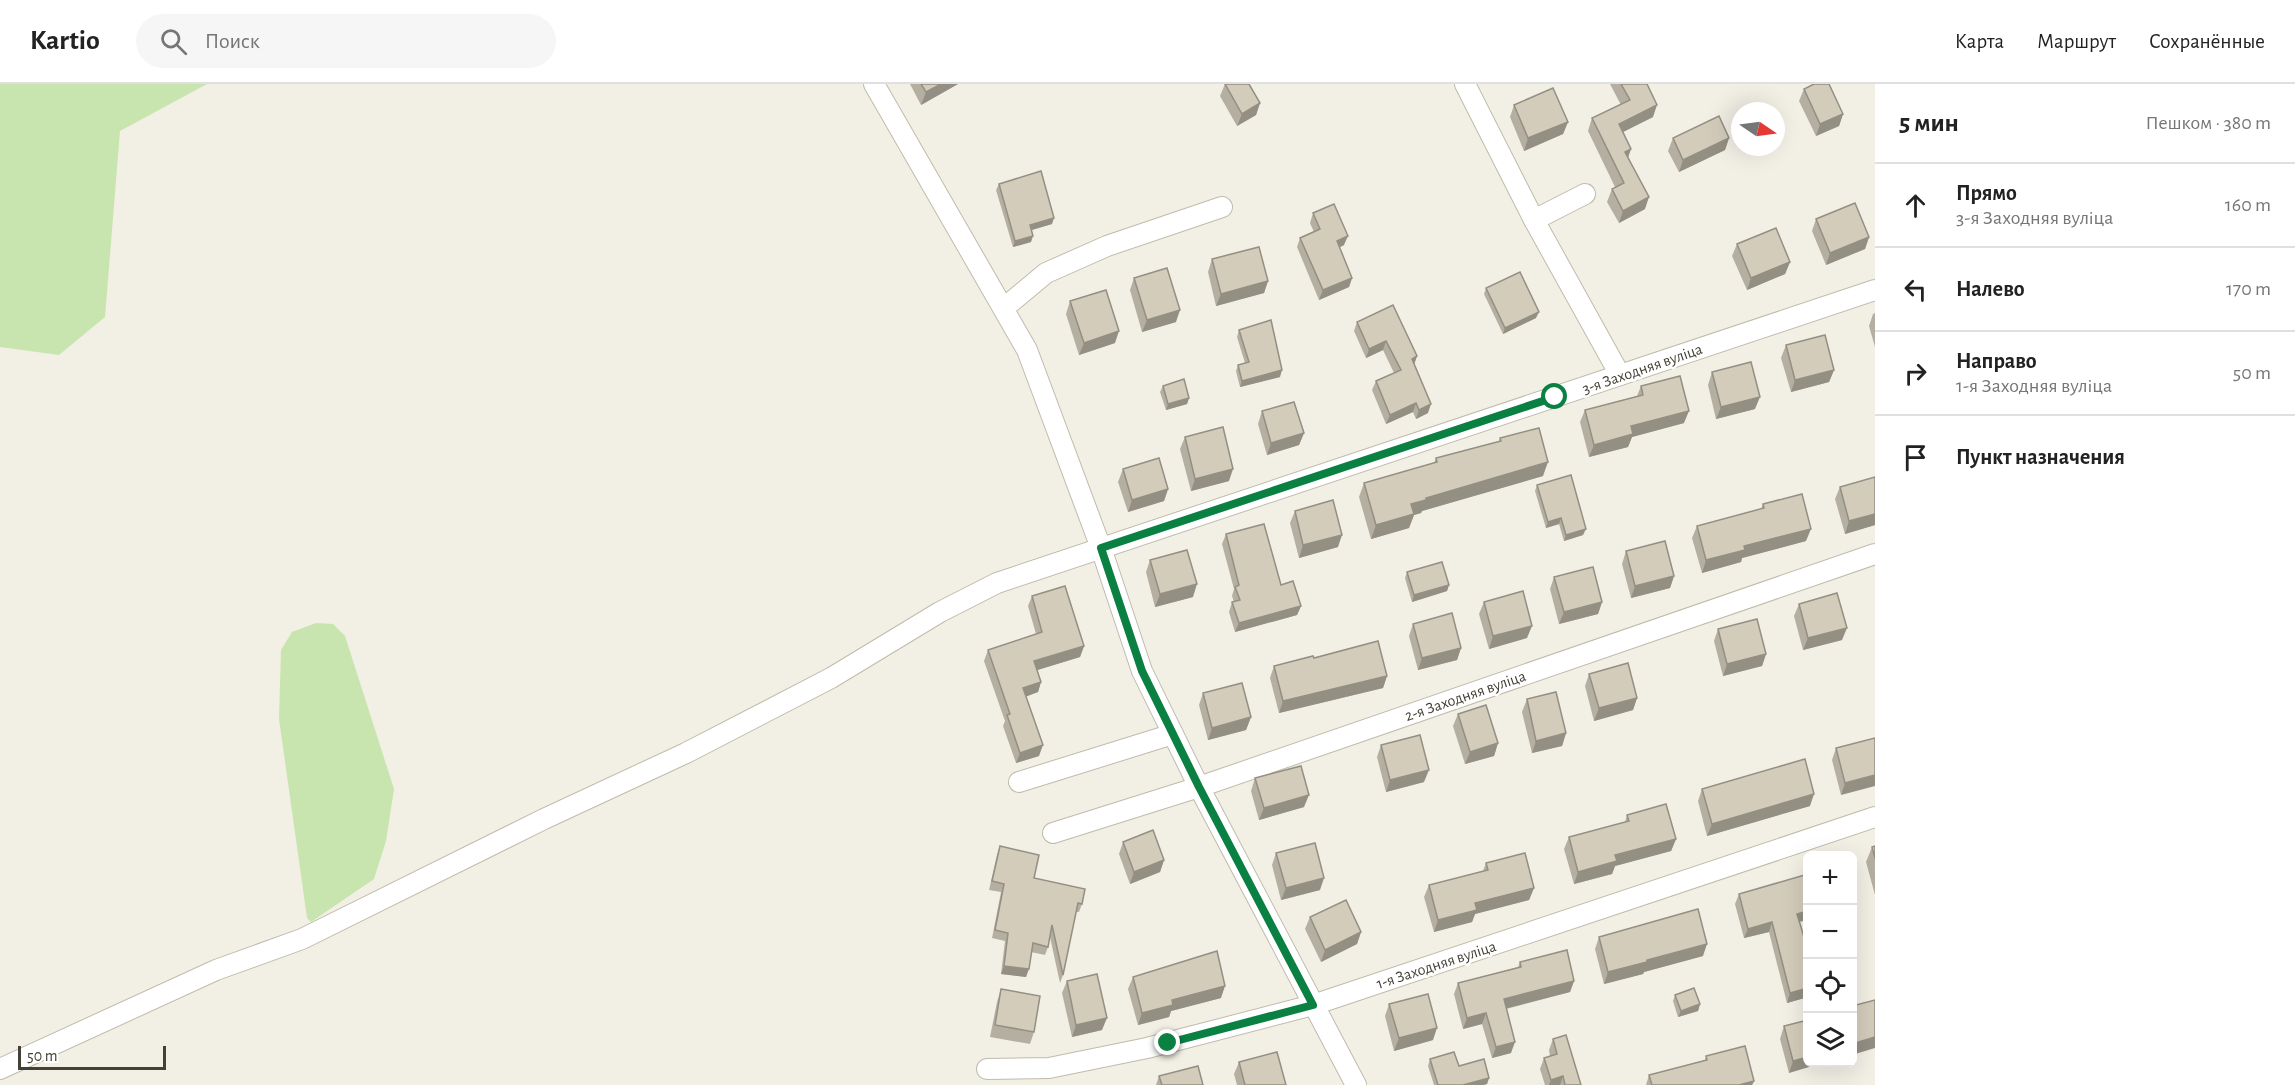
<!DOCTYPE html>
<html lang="ru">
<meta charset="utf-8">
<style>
body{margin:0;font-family:"Alegreya Sans",sans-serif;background:#f6f6f6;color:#222}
.controls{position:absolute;right:18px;bottom:18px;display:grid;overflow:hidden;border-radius:9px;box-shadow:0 6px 24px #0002}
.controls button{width:54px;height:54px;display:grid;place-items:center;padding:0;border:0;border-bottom:2px solid #e0e0e0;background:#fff;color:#222;font:30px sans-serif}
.compass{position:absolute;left:1731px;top:18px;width:54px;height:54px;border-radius:50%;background:#fff;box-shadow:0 6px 24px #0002;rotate:103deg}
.scale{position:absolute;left:18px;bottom:15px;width:148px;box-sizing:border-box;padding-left:6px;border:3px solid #444035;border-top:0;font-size:16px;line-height:21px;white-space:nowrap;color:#444035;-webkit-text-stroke:4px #fff;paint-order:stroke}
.stop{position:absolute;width:18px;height:18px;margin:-14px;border:4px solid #0b8043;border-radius:50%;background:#fff}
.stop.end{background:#0b8043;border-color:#fff;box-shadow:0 2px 6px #0008}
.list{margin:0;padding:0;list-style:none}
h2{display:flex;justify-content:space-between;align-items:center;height:78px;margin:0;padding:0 24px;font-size:26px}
h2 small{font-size:20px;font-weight:400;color:#767676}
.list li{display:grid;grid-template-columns:39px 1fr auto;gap:18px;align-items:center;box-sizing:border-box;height:84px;padding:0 24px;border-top:2px solid #e0e0e0}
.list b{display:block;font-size:22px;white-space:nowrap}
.list p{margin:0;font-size:20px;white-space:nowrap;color:#767676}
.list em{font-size:20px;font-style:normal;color:#767676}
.icon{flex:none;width:33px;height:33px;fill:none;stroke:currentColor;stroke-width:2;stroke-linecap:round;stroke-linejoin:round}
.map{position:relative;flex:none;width:1875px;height:1001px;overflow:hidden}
header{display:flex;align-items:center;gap:36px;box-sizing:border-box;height:84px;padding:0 30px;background:#fff;border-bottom:2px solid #e0e0e0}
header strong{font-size:28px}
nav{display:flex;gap:33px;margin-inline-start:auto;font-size:21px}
.search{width:420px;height:54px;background:#f6f6f6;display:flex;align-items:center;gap:15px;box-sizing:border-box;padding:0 21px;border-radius:33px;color:#767676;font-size:22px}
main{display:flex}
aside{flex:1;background:#fff}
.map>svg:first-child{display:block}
.green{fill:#c8e5af}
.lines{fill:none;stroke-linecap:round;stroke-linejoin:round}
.minor-casing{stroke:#c0bbab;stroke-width:22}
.minor{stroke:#fff;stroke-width:20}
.wall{fill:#b5afa1}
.shaded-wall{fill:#948f83}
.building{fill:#d3ccbb;stroke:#948f83;stroke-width:1.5}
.route{stroke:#0b8043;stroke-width:8}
.labels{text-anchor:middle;stroke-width:5;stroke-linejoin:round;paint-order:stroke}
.street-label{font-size:16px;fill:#444035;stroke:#fff}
</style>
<header>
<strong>Kartio</strong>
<div class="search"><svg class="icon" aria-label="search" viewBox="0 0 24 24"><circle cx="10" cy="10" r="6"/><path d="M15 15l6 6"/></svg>Поиск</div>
<nav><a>Карта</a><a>Маршрут</a><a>Сохранённые</a></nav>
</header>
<main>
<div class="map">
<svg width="1875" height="1001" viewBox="0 0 1875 1001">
<rect width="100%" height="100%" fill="#f2efe5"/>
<g class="green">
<path d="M0 0H207L120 47 105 233 59 271 0 263Z"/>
<path d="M316 539 333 540 345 552 394 705 386 757 374 795 311 838 307 834 279 635 281 566 292 548Z"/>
</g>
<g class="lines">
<g class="minor-casing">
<g id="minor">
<path d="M874 0 1027 266 1101 464 1142 587 1199 703 1356 1001"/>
<path d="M1465 0 1534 136 1620 291"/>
<path d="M1534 136 1585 110"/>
<path d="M1004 224 1046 189 1107 162 1222 123"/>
<path d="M1019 698 1173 650"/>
<path d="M1053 749 1199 703 1875 470"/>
<path d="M0 985 216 886 302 855 544 735 686 669 831 594 940 528 997 499 1875 206"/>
<path d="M987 985 1049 984 1147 964 1313 921 1875 733"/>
</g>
</g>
<use href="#minor" class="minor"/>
</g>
<g class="wall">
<path d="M910 0H958L921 21Z"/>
<path d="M1225 0 1260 19 1256 31 1237 42 1220 12Z"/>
<path d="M1610 0H1647L1653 33 1623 48 1628 73 1645 125 1619 139 1607 118 1612 105 1615 103 1588 47 1592 34 1621 21Z"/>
<path d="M1804 5 1843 30 1839 42 1816 52 1799 17Z"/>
<path d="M1514 21 1568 38 1563 50 1524 67 1510 33Z"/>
<path d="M1673 54H1729L1725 66 1679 88 1668 67Z"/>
<path d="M999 100 1052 140 1032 146 1031 158 1013 163 996 106Z"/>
<path d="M1313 129 1344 161 1339 164 1352 194 1349 203 1319 216 1297 163 1300 154 1314 148 1310 139Z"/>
<path d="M1816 135 1869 153 1865 165 1826 181 1812 147Z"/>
<path d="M1737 160 1790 178 1785 190 1747 206 1732 172Z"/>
<path d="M1212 175 1268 197 1264 209 1216 222 1208 188Z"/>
<path d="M1134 194 1176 238 1142 248 1130 206Z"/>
<path d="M1486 204 1536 234 1503 250 1484 210Z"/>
<path d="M1070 217 1115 259 1079 271 1066 230Z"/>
<path d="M1875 229V263L1869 242 1873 230Z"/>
<path d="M1357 238 1417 272 1414 280 1428 329 1416 335 1413 328 1386 340 1372 306 1376 297 1394 289 1383 266 1366 274 1354 247Z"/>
<path d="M1239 246 1280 293 1240 303 1236 287 1238 281 1245 279 1237 253Z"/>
<path d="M1786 261 1834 286 1829 298 1791 308 1781 274Z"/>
<path d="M1712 288 1755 325 1716 335 1708 301Z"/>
<path d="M1163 302 1189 314 1187 320 1166 326 1160 308Z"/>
<path d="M1641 302 1684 339 1632 353 1628 363 1589 373 1580 338 1585 326 1637 312Z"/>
<path d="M1262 327 1304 349 1299 361 1267 371 1258 340Z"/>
<path d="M1185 353 1229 397 1191 407 1180 365Z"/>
<path d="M1500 354 1543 392 1422 427 1421 429 1414 431 1409 444 1371 455 1359 413 1364 399 1434 379 1436 374 1499 357Z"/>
<path d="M1123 385 1168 405 1164 417 1128 428 1118 398Z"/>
<path d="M1875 393V441L1845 450 1835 415 1840 403Z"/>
<path d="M1537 401 1583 451 1564 457 1559 440 1546 444 1535 407Z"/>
<path d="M1763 420 1806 457 1742 474 1741 478 1702 489 1692 454 1697 442 1761 425Z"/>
<path d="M1295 427 1338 463 1299 474 1290 439Z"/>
<path d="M1226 450 1281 501 1301 522 1297 531 1235 548 1229 528 1232 518H1234L1232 512 1234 505 1222 460Z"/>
<path d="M1626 467 1674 492 1670 504 1631 514 1622 480Z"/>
<path d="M1150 476 1193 513 1155 523 1146 488Z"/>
<path d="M1407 488 1449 501 1447 507 1412 518 1405 494Z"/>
<path d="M1554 493 1602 518 1598 530 1559 540 1550 505Z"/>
<path d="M1032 512 1084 562 1080 573 1037 586 1041 598 1038 608 1026 612 1039 672 1016 679 1003 642 1005 637 984 577 988 566 1036 550 1028 522Z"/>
<path d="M1484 518 1527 554 1489 565 1479 530Z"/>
<path d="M1799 520 1842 556 1803 566 1794 532Z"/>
<path d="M1413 540 1461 564 1457 576 1418 586 1409 552Z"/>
<path d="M1718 545 1766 570 1762 582 1723 592 1714 557Z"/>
<path d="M1314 574 1387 592 1383 604 1279 629 1270 594 1274 582Z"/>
<path d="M1589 590 1637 614 1633 626 1594 637 1585 602Z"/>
<path d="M1203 609 1251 633 1246 646 1208 656 1199 621Z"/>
<path d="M1527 615 1566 649 1562 662 1532 669 1522 628Z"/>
<path d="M1458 630 1498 659 1494 672 1465 680 1453 642Z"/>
<path d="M1875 654 1841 711 1832 676 1836 664Z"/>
<path d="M1381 661 1424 698 1386 708 1377 673Z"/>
<path d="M1255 694 1304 723 1259 736 1251 707Z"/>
<path d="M1702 705 1810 722 1707 752 1698 717Z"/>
<path d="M1627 731 1676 755 1671 767 1615 782 1612 790 1574 800 1564 765 1569 753 1625 738Z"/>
<path d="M1123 758 1164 776 1160 788 1130 800 1119 770Z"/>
<path d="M1000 762 1034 794 1082 820 1079 828H1076L1063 891 1060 899 1050 853 1048 863 1045 871 1031 868 1026 893 1001 890 1005 857 992 854 1001 808 989 806 997 771Z"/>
<path d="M1875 762V811L1866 778 1872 763Z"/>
<path d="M1276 769 1320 806 1281 816 1272 781Z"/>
<path d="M1486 779 1534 804 1529 816 1475 830 1472 838 1434 848 1424 813 1429 801 1483 787Z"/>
<path d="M1739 810 1799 838 1808 866V913L1787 919 1769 848 1744 854 1735 820Z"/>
<path d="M1310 833 1361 848 1357 860 1321 878 1305 845Z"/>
<path d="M1599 853 1703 872 1644 888 1643 890 1604 900 1595 865Z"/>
<path d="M1520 878 1574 897 1570 908 1506 925 1511 969 1492 974 1482 940 1463 945 1454 910 1458 899 1518 883Z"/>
<path d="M1133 893 1221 914 1171 927 1169 933 1138 941 1128 905Z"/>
<path d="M1067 897 1102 946 1072 953 1062 909Z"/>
<path d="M1001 905 1034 948 1030 960 990 953 997 918Z"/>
<path d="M1675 911 1700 920 1698 927 1678 933 1673 917Z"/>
<path d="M1389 920 1433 956 1394 967 1385 932Z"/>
<path d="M1784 942 1808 978 1789 989 1780 955Z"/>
<path d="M1553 955 1581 1001H1545L1540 985 1544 974 1550 972 1549 966Z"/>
<path d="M1706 972 1754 997 1752 1001H1646L1649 991 1705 976Z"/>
<path d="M1430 975 1459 982 1489 994 1487 1000 1483 1001H1434L1428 982Z"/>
<path d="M1239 978 1286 1001H1237L1234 990Z"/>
<path d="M1159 992 1203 1001H1156Z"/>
</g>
<g class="shaded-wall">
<path d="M941 0H958L921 21 926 8Z"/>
<path d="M1260 19 1256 31 1237 42 1242 30Z"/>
<path d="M1657 21 1653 33 1615 52 1619 40Z"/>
<path d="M1843 30 1839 42 1816 52 1820 40Z"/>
<path d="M1568 38 1563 50 1524 67 1528 54Z"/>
<path d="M1729 54 1725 66 1679 88 1683 76Z"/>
<path d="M1631 65 1627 77 1625 68Z"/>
<path d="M1649 113 1645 125 1619 139 1623 127Z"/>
<path d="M1054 134 1052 140 1028 147 1030 141Z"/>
<path d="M1033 152 1031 158 1013 163 1015 157Z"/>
<path d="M1348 152 1344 161 1333 166 1337 157Z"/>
<path d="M1869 153 1865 165 1826 181 1830 169Z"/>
<path d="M1790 178 1785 190 1747 206 1751 194Z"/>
<path d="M1352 194 1349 203 1319 216 1323 206Z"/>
<path d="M1268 197 1264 209 1216 222 1221 210Z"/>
<path d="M1180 226 1176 238 1142 248 1147 236Z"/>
<path d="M1539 228 1536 234 1503 250 1505 244Z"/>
<path d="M1119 247 1115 259 1079 271 1084 259Z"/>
<path d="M1386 257 1383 266 1366 274 1369 265Z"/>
<path d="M1417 272 1414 281 1412 275Z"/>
<path d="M1282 286 1280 293 1240 303 1242 297Z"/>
<path d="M1834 286 1829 298 1791 308 1795 296Z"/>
<path d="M1760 313 1755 325 1716 335 1721 323Z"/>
<path d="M1189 314 1187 320 1166 326 1168 320Z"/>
<path d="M1416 319 1413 328 1386 340 1390 331Z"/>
<path d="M1431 320 1428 329 1416 335 1419 326Z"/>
<path d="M1689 327 1684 339 1632 353 1628 363 1589 373 1594 361 1631 342Z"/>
<path d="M1304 349 1299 361 1267 371 1271 359Z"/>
<path d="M1548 378 1543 392 1422 427 1421 429 1414 431 1409 444 1371 455 1376 441 1411 420 1426 414Z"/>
<path d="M1233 385 1229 397 1191 407 1195 395Z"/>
<path d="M1168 405 1164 417 1128 428 1132 416Z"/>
<path d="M1875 430V441L1845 450 1849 437Z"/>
<path d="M1561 434 1559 440 1546 444 1548 438Z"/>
<path d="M1586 445 1583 451 1564 457 1566 451Z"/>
<path d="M1811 445 1806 457 1742 474 1741 478 1702 489 1706 476 1744 462Z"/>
<path d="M1342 451 1338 463 1299 474 1303 461Z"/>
<path d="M1674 492 1670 504 1631 514 1635 502Z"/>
<path d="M1197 500 1193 513 1155 523 1160 510Z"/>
<path d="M1449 501 1447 507 1412 518 1414 511Z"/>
<path d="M1602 518 1598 530 1559 540 1564 528Z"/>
<path d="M1301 522 1297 531 1235 548 1239 539Z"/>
<path d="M1532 542 1527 554 1489 565 1493 552Z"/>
<path d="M1847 544 1842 556 1803 566 1808 554Z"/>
<path d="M1084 562 1080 573 1031 588 1034 577Z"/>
<path d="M1461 564 1457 576 1418 586 1422 574Z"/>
<path d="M1766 570 1762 582 1723 592 1727 580Z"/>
<path d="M1387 592 1383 604 1279 629 1283 617Z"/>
<path d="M1041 598 1038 608 1020 615 1023 604Z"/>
<path d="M1637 614 1633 626 1594 637 1599 624Z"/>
<path d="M1251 633 1246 646 1208 656 1212 644Z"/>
<path d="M1566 649 1562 662 1532 669 1536 657Z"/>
<path d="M1498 659 1494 672 1465 680 1470 668Z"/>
<path d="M1043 661 1039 672 1016 679 1020 669Z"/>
<path d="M1429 686 1424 698 1386 708 1390 696Z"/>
<path d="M1875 691V702L1841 711 1845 699Z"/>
<path d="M1814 710 1810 722 1707 752 1712 740Z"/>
<path d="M1309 711 1304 723 1259 736 1264 724Z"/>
<path d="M1676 755 1671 767 1615 782 1612 790 1574 800 1578 788 1615 771Z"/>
<path d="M1164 776 1160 788 1130 800 1134 788Z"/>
<path d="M1324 794 1320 806 1281 816 1286 804Z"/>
<path d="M1534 804 1529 816 1475 830 1472 838 1434 848 1438 836 1475 819Z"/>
<path d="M1808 827V836L1794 839 1797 830Z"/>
<path d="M1772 838 1769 848 1744 854 1748 845Z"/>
<path d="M1361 848 1357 860 1321 878 1325 866Z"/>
<path d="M1707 860 1703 872 1644 888 1643 890 1604 900 1608 888 1647 876Z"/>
<path d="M1004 882 1029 885 1026 893 1001 890Z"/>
<path d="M1574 897 1570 908 1500 926 1504 915Z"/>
<path d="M1225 902 1221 914 1171 927 1169 933 1138 941 1142 929 1172 916Z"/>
<path d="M1808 904V913L1787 919 1790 909Z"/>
<path d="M1700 920 1698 927 1678 933 1681 927Z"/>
<path d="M1486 929 1482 940 1463 945 1467 934Z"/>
<path d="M1107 934 1102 946 1072 953 1076 941Z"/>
<path d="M1437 944 1433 956 1394 967 1399 954Z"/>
<path d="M1875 953V964L1852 971V960Z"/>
<path d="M1515 958 1511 969 1492 974 1496 963Z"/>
<path d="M1808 973V978H1826L1789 989 1793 977Z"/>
<path d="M1563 992 1560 1001H1549L1551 996Z"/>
<path d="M1489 994 1487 1000 1483 1001H1463Z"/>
<path d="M1754 997 1752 1001H1739Z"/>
</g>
<g class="building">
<path d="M921 0H941L926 8Z"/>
<path d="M1225 0H1249L1260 19 1242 30Z"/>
<path d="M1621 0H1647L1657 21 1619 40 1631 65 1625 68 1649 113 1623 127 1612 105 1624 99 1592 34 1630 16Z"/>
<path d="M1814 0H1829L1843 30 1820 40 1804 5Z"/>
<path d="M1553 4 1568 38 1528 54 1514 21Z"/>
<path d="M1719 32 1729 54 1683 76 1673 54Z"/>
<path d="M1041 87 1054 134 1030 141 1033 152 1015 157 999 100Z"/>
<path d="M1855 119 1869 153 1830 169 1816 135Z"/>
<path d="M1334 120 1348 152 1337 157 1352 194 1323 206 1300 154 1320 145 1313 129Z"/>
<path d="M1776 144 1790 178 1751 194 1737 160Z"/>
<path d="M1259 163 1268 197 1221 210 1212 175Z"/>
<path d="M1167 184 1180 226 1147 236 1134 194Z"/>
<path d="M1520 188 1539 228 1505 244 1486 204Z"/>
<path d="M1106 206 1119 247 1084 259 1070 217Z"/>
<path d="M1393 221 1417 272 1412 275 1431 320 1419 326 1416 319 1390 331 1376 297 1401 286 1386 257 1369 265 1357 238Z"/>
<path d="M1271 236 1282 286 1242 297 1238 281 1249 278 1239 246Z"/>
<path d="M1825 251 1834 286 1795 296 1786 261Z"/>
<path d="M1751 278 1760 313 1721 323 1712 288Z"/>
<path d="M1680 292 1689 327 1631 342 1633 350 1594 361 1585 326 1643 311 1641 302Z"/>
<path d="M1184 295 1189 314 1168 320 1163 302Z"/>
<path d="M1294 318 1304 349 1271 359 1262 327Z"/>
<path d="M1223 343 1233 385 1195 395 1185 353Z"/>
<path d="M1539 344 1548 378 1426 414V416L1411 420 1414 430 1376 441 1364 399 1437 378 1436 374 1501 357 1500 354Z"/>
<path d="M1159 374 1168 405 1132 416 1123 385Z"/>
<path d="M1571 391 1586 445 1566 451 1561 434 1548 438 1537 401Z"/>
<path d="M1875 393V430L1849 437 1840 403Z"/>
<path d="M1802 410 1811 445 1744 462 1745 466 1706 476 1697 442 1764 424 1763 420Z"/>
<path d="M1333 416 1342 451 1303 461 1295 427Z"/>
<path d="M1264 440 1281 501 1293 497 1301 522 1239 539 1232 518 1240 516 1235 503 1239 501 1226 450Z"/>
<path d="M1665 457 1674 492 1635 502 1626 467Z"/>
<path d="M1187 466 1197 500 1160 510 1150 476Z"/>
<path d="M1442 478 1449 501 1414 511 1407 488Z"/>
<path d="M1593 483 1602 518 1564 528 1554 493Z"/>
<path d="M1065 502 1084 562 1034 577 1041 598 1023 604 1043 661 1020 669 1007 631 1010 630 988 566 1042 548 1032 512Z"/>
<path d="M1523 507 1532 542 1493 552 1484 518Z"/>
<path d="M1837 509 1847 544 1808 554 1799 520Z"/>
<path d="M1452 529 1461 564 1422 574 1413 540Z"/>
<path d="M1757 535 1766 570 1727 580 1718 545Z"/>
<path d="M1378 557 1387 592 1283 617 1274 582 1313 572 1314 574Z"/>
<path d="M1628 579 1637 614 1599 624 1589 590Z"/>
<path d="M1242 599 1251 633 1212 644 1203 609Z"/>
<path d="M1556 608 1566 649 1536 657 1527 615Z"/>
<path d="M1486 621 1498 659 1470 668 1458 630Z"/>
<path d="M1420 651 1429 686 1390 696 1381 661Z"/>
<path d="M1875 654V691L1845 699 1836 664Z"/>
<path d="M1805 675 1814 710 1712 740 1702 705Z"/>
<path d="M1301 682 1309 711 1264 724 1255 694Z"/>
<path d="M1666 720 1676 755 1615 771 1617 777 1578 788 1569 753 1629 737 1627 731Z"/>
<path d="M1153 746 1164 776 1134 788 1123 758Z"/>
<path d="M1315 759 1324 794 1286 804 1276 769Z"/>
<path d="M1000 762 1039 771 1034 794 1085 805 1082 820 1078 819 1063 891 1052 841 1048 863 1033 859 1029 885 1004 882 1008 849 995 846 1004 800 992 797Z"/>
<path d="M1875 762V774L1872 763Z"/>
<path d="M1525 769 1534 804 1475 819 1477 826 1438 836 1429 801 1488 786 1486 779Z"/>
<path d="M1808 790V827L1797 830 1808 866V904L1790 909 1772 838 1748 845 1739 810Z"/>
<path d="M1346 816 1361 848 1325 866 1310 833Z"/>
<path d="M1698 825 1707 860 1647 876V878L1608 888 1599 853Z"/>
<path d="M1567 866 1574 897 1504 915 1515 958 1496 963 1486 929 1467 934 1458 899 1521 883 1520 878Z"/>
<path d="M1217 867 1225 902 1172 916 1173 921 1142 929 1133 893Z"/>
<path d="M1097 890 1107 934 1076 941 1067 897Z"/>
<path d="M1694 904 1700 920 1681 927 1675 911Z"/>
<path d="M1001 905 1040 912 1034 948 995 941Z"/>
<path d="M1428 910 1437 944 1399 954 1389 920Z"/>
<path d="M1875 916V953L1852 960V922Z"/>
<path d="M1808 936V973L1793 977 1784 942Z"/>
<path d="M1566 951 1581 1001H1565L1563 992 1551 996 1544 974 1557 970 1553 955Z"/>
<path d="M1745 962 1754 997 1739 1001H1652L1649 991 1707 976 1706 972Z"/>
<path d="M1277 968 1286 1001H1245L1239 978Z"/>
<path d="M1454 968 1459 982 1484 975 1489 994 1463 1001H1438L1430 975Z"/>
<path d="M1198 982 1203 1001H1162L1159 992Z"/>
</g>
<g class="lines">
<path class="route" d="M1168 959 1313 921 1199 703 1142 587 1101 464 1555 313"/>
</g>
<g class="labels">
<g class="street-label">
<text transform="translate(1642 284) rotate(-19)" y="6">3-я Заходняя вуліца</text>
<text transform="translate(1465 611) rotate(-19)" y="6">2-я Заходняя вуліца</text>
<text transform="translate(1436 880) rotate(-18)" y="6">1-я Заходняя вуліца</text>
</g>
</g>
</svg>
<div class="controls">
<button>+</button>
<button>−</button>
<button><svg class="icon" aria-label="locate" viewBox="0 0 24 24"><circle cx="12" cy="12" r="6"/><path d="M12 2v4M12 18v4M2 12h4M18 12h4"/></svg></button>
<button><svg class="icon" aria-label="layers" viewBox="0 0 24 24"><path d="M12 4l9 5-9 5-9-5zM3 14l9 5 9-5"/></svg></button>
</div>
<svg class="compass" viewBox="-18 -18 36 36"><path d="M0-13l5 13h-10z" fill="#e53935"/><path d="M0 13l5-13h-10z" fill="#767676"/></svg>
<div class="scale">50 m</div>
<div class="stop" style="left:1555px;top:313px"></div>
<div class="stop end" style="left:1168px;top:959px"></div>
</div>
<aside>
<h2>5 мин<small>Пешком · 380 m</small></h2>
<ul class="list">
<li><svg class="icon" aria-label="ahead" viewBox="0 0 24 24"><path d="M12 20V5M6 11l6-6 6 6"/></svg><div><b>Прямо</b><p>3-я Заходняя вуліца</p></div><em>160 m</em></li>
<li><svg class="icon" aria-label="left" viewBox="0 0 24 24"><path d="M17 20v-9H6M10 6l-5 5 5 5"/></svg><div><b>Налево</b></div><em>170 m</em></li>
<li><svg class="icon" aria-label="right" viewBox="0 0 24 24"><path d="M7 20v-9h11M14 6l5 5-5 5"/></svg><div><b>Направо</b><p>1-я Заходняя вуліца</p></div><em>50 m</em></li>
<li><svg class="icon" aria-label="arrive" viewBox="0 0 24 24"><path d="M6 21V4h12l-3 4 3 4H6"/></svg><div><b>Пункт назначения</b></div></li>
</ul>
</aside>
</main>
